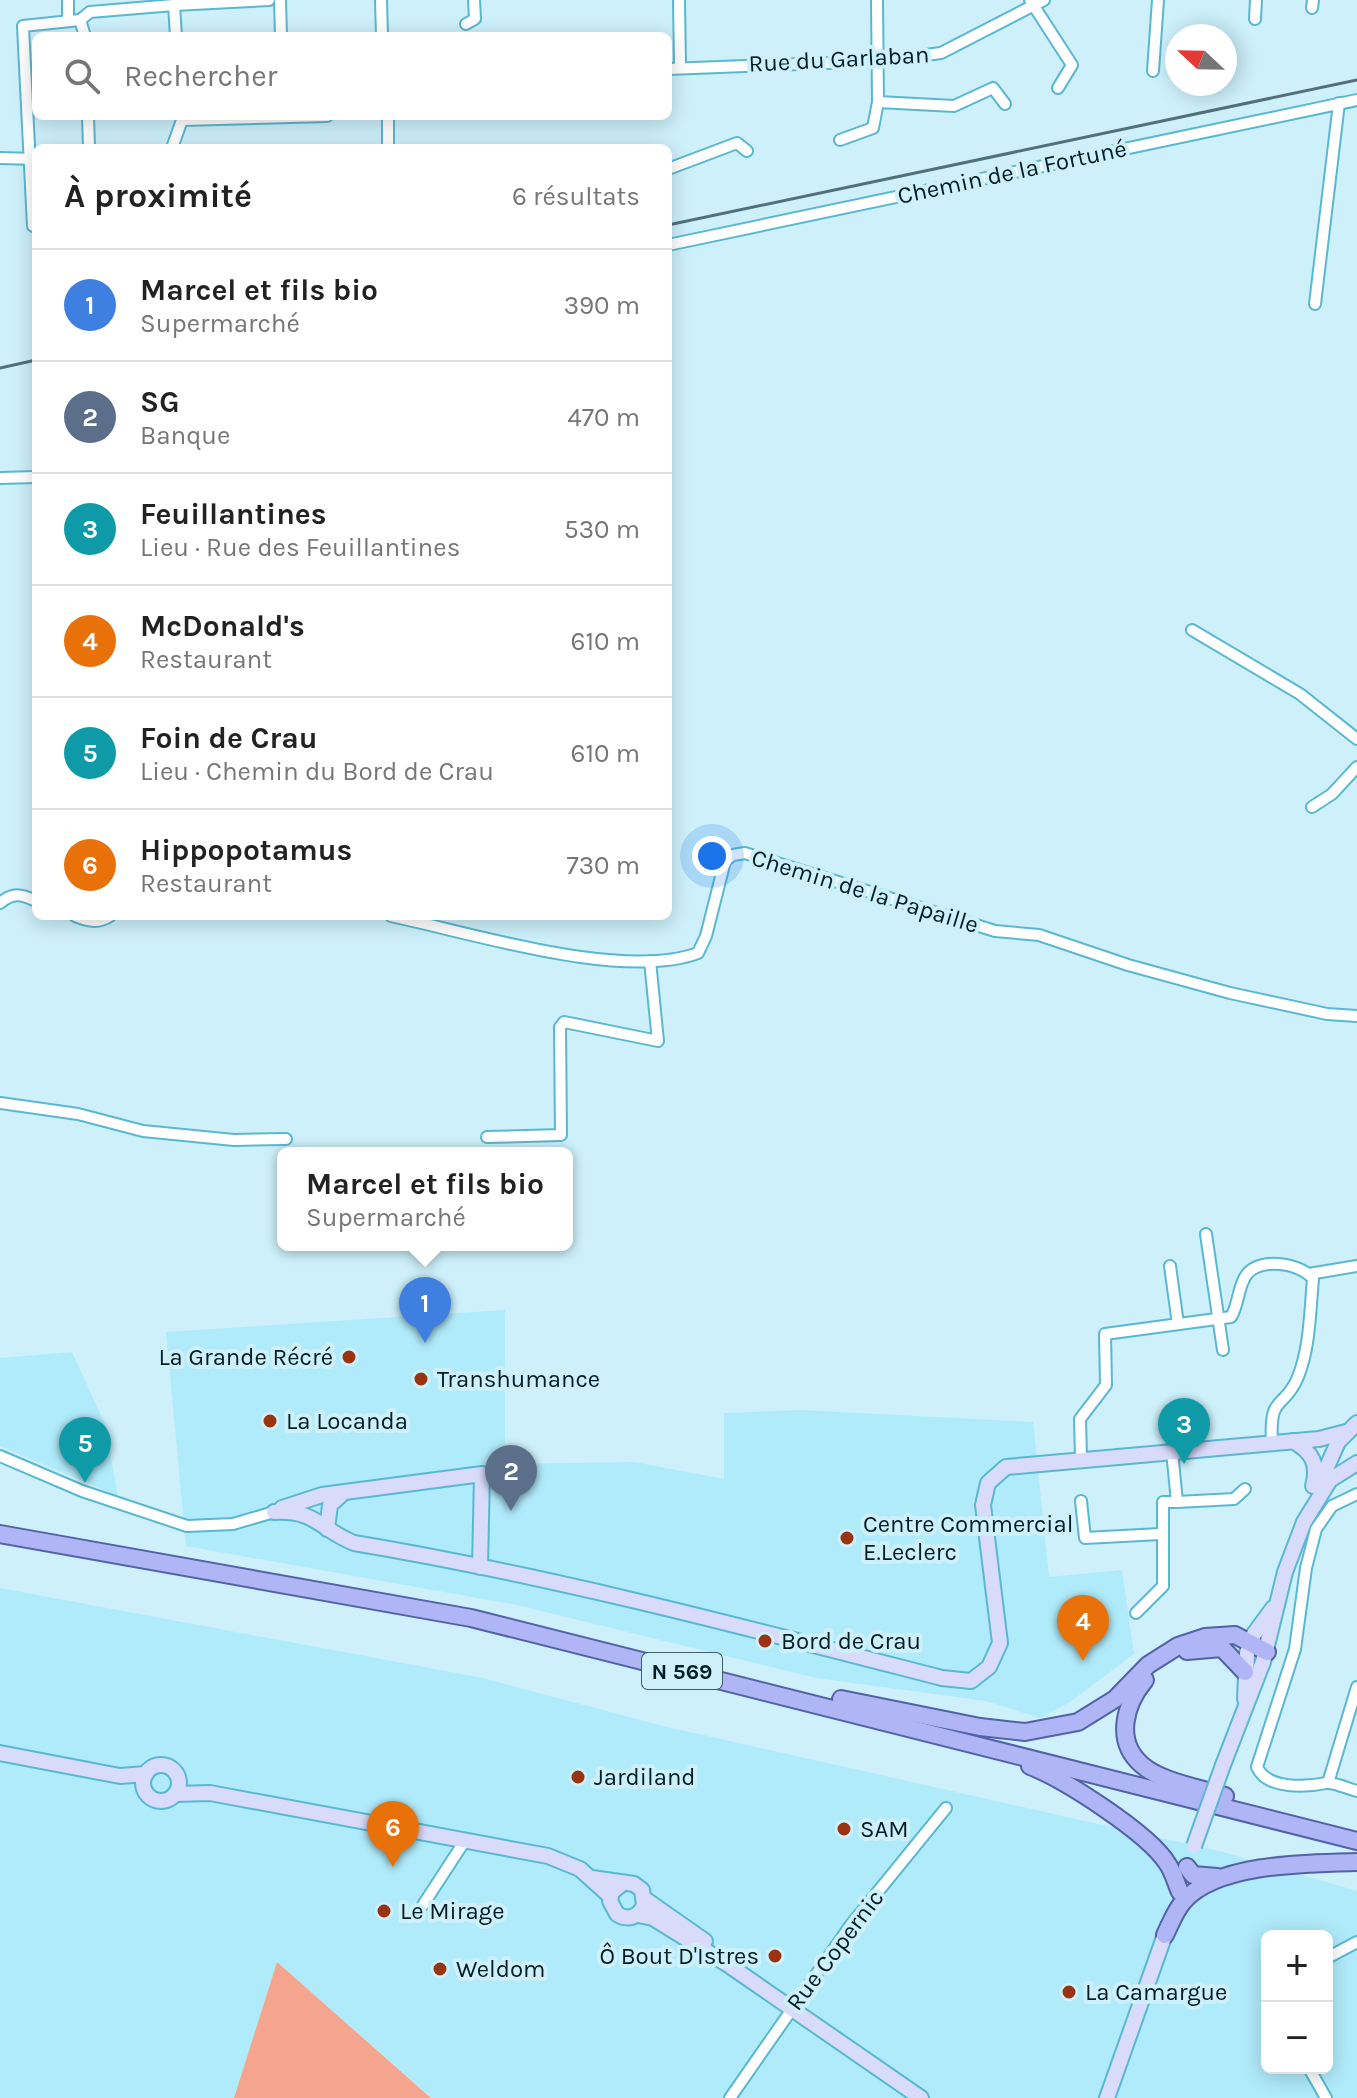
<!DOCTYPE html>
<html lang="fr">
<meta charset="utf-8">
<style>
body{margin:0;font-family:Karla,sans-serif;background:#f6f6f6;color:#222}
.controls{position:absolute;right:24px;bottom:24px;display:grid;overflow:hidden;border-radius:12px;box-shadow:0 4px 20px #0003}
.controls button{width:72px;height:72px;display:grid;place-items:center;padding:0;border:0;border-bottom:2px solid #e0e0e0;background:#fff;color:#222;font:40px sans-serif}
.compass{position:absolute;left:1165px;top:24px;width:72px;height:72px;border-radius:50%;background:#fff;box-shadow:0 4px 20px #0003;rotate:292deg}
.you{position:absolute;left:712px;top:856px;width:28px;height:28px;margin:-20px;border:6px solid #fff;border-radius:50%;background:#1a73e8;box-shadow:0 0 0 12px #1a73e833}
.badge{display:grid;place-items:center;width:52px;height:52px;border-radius:50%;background:#d93025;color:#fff;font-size:26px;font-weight:700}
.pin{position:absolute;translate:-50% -66px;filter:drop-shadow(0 2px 4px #0008)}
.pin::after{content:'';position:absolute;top:42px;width:28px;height:24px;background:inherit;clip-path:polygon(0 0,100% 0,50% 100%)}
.popup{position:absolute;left:277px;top:1147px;width:296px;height:104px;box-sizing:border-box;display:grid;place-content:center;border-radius:12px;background:#fff;filter:drop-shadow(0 2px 6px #0005);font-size:26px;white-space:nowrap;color:#767676}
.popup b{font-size:30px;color:#222}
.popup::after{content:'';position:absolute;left:50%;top:100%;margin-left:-16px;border:16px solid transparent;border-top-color:#fff}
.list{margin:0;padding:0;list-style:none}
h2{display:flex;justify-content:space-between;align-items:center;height:104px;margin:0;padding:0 32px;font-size:34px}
h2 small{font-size:26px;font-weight:400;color:#767676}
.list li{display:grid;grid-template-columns:52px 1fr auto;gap:24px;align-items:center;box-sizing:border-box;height:112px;padding:0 32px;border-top:2px solid #e0e0e0}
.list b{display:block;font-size:30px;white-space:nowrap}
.list p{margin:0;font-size:26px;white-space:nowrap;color:#767676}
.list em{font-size:26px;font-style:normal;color:#767676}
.icon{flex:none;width:44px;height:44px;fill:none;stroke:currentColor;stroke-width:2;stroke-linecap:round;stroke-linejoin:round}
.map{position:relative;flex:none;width:1357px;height:2098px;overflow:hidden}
.search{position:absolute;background:#fff;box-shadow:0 4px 20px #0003;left:32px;top:32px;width:640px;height:88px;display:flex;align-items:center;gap:20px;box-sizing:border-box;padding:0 28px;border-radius:12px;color:#767676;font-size:30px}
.panel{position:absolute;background:#fff;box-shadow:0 4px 20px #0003;left:32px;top:144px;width:640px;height:776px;border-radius:12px}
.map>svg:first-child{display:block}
.built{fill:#b0ebfb;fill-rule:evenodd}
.green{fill:#f5a58d}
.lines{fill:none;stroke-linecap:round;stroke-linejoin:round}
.street-casing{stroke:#59b8d1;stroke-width:14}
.secondary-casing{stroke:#59b8d1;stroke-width:18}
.primary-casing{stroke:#5162a8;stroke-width:20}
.street{stroke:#fff;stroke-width:10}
.secondary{stroke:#d8dbfa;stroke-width:14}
.primary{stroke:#b0b6f5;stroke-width:16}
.rail{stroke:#517179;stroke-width:3}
.secondary-bridge-casing{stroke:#59b8d1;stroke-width:18;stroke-linecap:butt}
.secondary-bridge{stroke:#d8dbfa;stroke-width:14}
.poi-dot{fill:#9a3311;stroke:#cdf0fa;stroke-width:3}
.labels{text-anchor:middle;stroke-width:8;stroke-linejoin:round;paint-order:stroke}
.shield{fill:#cdf0fa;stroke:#3e5d65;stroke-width:2}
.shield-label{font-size:22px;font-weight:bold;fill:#001e25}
.street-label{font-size:24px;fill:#001e25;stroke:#cdf0fa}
.poi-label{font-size:24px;fill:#001e25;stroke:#cdf0fa;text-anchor:start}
</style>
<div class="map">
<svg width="1357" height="2098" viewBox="0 0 1357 2098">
<rect width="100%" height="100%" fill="#cdf0fa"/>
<g class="built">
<path d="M505 1310V1464L634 1462 724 1479V1413L801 1410 1033 1422 1049 1577 1122 1570 1134 1654 1070 1702 1040 1718 986 1701 816 1678 517 1605 186 1546 166 1332Z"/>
<path d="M72 1352 105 1424 118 1496 0 1446V1358Z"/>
<path d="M0 1588 483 1678 663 1726 1223 1852 1357 1891V2098H432L277 1962 234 2098H0ZM1267 1936H1327V2068H1267Z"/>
</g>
<path class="green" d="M277 1962 431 2098H234Z"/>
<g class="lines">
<g class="street-casing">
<g id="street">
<path d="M68 0V21"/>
<path d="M280 0 281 36"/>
<path d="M381 0 382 36"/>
<path d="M679 0 680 67"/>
<path d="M1030 0 1072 65 1058 88"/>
<path d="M1312 8 1313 0"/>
<path d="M1255 19 1256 0"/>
<path d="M80 20 90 12 174 5"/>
<path d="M466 24 475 19 474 0"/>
<path d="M176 36 174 5 269 0"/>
<path d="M668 69 879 61 941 53 1044 0"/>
<path d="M1153 71 1158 0"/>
<path d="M878 102 954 106 993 88 1005 104"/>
<path d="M88 116 89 148"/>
<path d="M840 140 873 128 878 102 877 0"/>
<path d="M172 148 182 120 327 116"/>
<path d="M388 148V116"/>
<path d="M0 158 36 159"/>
<path d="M668 169 737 143 747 151"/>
<path d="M36 226H33L23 26 80 20 85 36"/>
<path d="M668 245 1357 100"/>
<path d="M1315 304 1339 103"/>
<path d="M0 478 36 477"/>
<path d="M1192 630 1300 694 1357 739"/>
<path d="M1312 807 1332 794 1357 767"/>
<path d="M0 903C13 892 21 894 36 901"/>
<path d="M75 916C87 921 98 924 110 916"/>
<path d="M391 916C471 933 623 981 698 953L706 936 725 861 733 855 745 853 995 931 1039 935 1128 965 1230 993 1327 1014 1357 1016"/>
<path d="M0 1103 78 1114 143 1131 234 1140 286 1139"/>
<path d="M487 1137 561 1135 560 1027 564 1022 658 1041 650 961"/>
<path d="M1206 1234 1223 1350"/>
<path d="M1170 1266 1178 1324"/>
<path d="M1309 1274 1357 1266"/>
<path d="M0 1456 82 1491 187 1526 233 1524 274 1512"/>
<path d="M1081 1459 1080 1419 1106 1385 1105 1334 1231 1317C1239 1304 1238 1285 1247 1274 1261 1257 1301 1263 1313 1279 1310 1311 1310 1347 1298 1377 1284 1411 1269 1392 1272 1443"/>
<path d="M1357 1494 1332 1506 1316 1529 1306 1568 1295 1649 1257 1767C1267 1790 1307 1787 1326 1783 1335 1782 1348 1789 1357 1791"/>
<path d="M1081 1501 1085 1538 1160 1534"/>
<path d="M1177 1502 1234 1499 1245 1489"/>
<path d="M1136 1613 1163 1586V1502H1177L1172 1451"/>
<path d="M1328 1783 1357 1687"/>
<path d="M423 1905 466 1839"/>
<path d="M1327 1958 1357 1942"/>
<path d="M1309 2068 1326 2098"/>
<path d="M730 2098 850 1926 946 1808"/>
</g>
</g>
<g class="secondary-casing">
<g id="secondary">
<path d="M1293 1441C1312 1452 1319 1464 1313 1486"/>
<path d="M1319 1485 1338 1442 1357 1423"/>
<path d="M282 1508 322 1495 482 1474 480 1567"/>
<path d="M274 1512C317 1510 319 1529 354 1543 552 1576 748 1628 942 1678L971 1681 989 1667 1000 1643 983 1505 988 1483 1006 1467 1319 1439 1346 1432"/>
<path d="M327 1529 330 1505 342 1494"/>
<path d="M1245 1699 1247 1653 1254 1634 1273 1608"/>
<path d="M0 1753 120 1776 146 1774"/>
<path d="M1223 1765 1263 1662 1285 1572 1304 1522 1330 1480 1357 1463"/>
<circle cx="161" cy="1783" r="18"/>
<path d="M175 1794 210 1793 548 1856 580 1869 610 1896"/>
<path d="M592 1878 634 1884 642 1890 644 1905C639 1917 628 1921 617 1914L610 1901 612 1892 623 1883"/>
<path d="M645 1899 705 1941"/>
<path d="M638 1915 653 1918 727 1964 921 2098"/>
<path d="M1107 2098 1168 1926"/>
</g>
</g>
<g class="primary-casing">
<g id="primary">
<path d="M0 1534 471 1618 1357 1841"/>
<path d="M1187 1651 1222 1648 1245 1672"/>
<path d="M1145 1680C1125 1704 1114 1741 1142 1765 1161 1782 1201 1788 1225 1796"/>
<path d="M841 1699 980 1727 1025 1732 1078 1722 1115 1699 1148 1665 1178 1646 1205 1637 1235 1635 1267 1652"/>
<path d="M1030 1766C1064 1779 1148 1833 1167 1863 1173 1871 1176 1883 1180 1892"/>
<path d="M1187 1867 1193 1875 1217 1877"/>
<path d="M1165 1935C1170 1925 1175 1911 1183 1902 1215 1863 1310 1863 1357 1862"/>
</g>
</g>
<use href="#street" class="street"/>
<use href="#secondary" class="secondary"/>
<use href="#primary" class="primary"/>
<g class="rail">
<path d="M668 225 1357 80"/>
<path d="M0 368 36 360"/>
</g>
<g class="secondary-bridge-casing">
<path id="secondary-bridge" d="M1194 1846 1223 1765"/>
</g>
<use href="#secondary-bridge" class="secondary-bridge"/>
</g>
<g class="poi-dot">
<circle cx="349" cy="1357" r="8"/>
<circle cx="421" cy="1379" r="8"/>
<circle cx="270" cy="1421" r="8"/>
<circle cx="847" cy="1538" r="8"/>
<circle cx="765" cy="1641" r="8"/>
<circle cx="578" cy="1777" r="8"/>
<circle cx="844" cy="1829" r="8"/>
<circle cx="384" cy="1911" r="8"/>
<circle cx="775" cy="1956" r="8"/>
<circle cx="440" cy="1969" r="8"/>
<circle cx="1069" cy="1992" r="8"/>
</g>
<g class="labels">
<rect class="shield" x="642" y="1653" width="80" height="36" rx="6"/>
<g class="shield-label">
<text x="682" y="1679">N 569</text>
</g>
<g class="street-label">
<text transform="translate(839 59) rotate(-3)" y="8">Rue du Garlaban</text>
<text transform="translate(1012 172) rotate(-12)" y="8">Chemin de la Fortuné</text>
<text transform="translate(865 891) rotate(17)" y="8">Chemin de la Papaille</text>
<text transform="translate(835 1950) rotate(-53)" y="8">Rue Copernic</text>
</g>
<g class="poi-label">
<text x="333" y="1365" text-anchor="end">La Grande Récré</text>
<text x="437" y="1387">Transhumance</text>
<text x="286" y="1429">La Locanda</text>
<text x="863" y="1532">Centre Commercial<tspan x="863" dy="28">E.Leclerc</tspan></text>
<text x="781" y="1649">Bord de Crau</text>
<text x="594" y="1785">Jardiland</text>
<text x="860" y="1837">SAM</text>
<text x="400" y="1919">Le Mirage</text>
<text x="759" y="1964" text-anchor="end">Ô Bout D'Istres</text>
<text x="456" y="1977">Weldom</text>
<text x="1085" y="2000">La Camargue</text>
</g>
</g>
</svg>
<div class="controls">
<button>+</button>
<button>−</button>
</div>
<svg class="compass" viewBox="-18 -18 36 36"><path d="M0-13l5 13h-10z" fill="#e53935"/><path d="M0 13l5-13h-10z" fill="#767676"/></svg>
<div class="you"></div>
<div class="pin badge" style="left:425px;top:1343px;background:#3f7fe0">1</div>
<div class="popup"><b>Marcel et fils bio</b>Supermarché</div>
<div class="pin badge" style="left:511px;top:1511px;background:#5c6f8a">2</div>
<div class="pin badge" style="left:1184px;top:1464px;background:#0f9aa8">3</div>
<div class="pin badge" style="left:1083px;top:1661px;background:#e8710a">4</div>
<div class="pin badge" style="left:85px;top:1483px;background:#0f9aa8">5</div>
<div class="pin badge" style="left:393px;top:1867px;background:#e8710a">6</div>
<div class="search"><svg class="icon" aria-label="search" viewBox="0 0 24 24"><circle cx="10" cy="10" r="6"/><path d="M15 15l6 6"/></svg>Rechercher</div>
<section class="panel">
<h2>À proximité<small>6 résultats</small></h2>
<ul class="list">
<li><span class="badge" style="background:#3f7fe0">1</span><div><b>Marcel et fils bio</b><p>Supermarché</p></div><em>390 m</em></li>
<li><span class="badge" style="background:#5c6f8a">2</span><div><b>SG</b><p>Banque</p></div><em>470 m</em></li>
<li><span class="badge" style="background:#0f9aa8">3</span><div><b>Feuillantines</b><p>Lieu · Rue des Feuillantines</p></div><em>530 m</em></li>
<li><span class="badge" style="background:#e8710a">4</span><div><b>McDonald's</b><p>Restaurant</p></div><em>610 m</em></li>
<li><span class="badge" style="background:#0f9aa8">5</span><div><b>Foin de Crau</b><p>Lieu · Chemin du Bord de Crau</p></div><em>610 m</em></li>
<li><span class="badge" style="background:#e8710a">6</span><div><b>Hippopotamus</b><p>Restaurant</p></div><em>730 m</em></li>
</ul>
</section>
</div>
